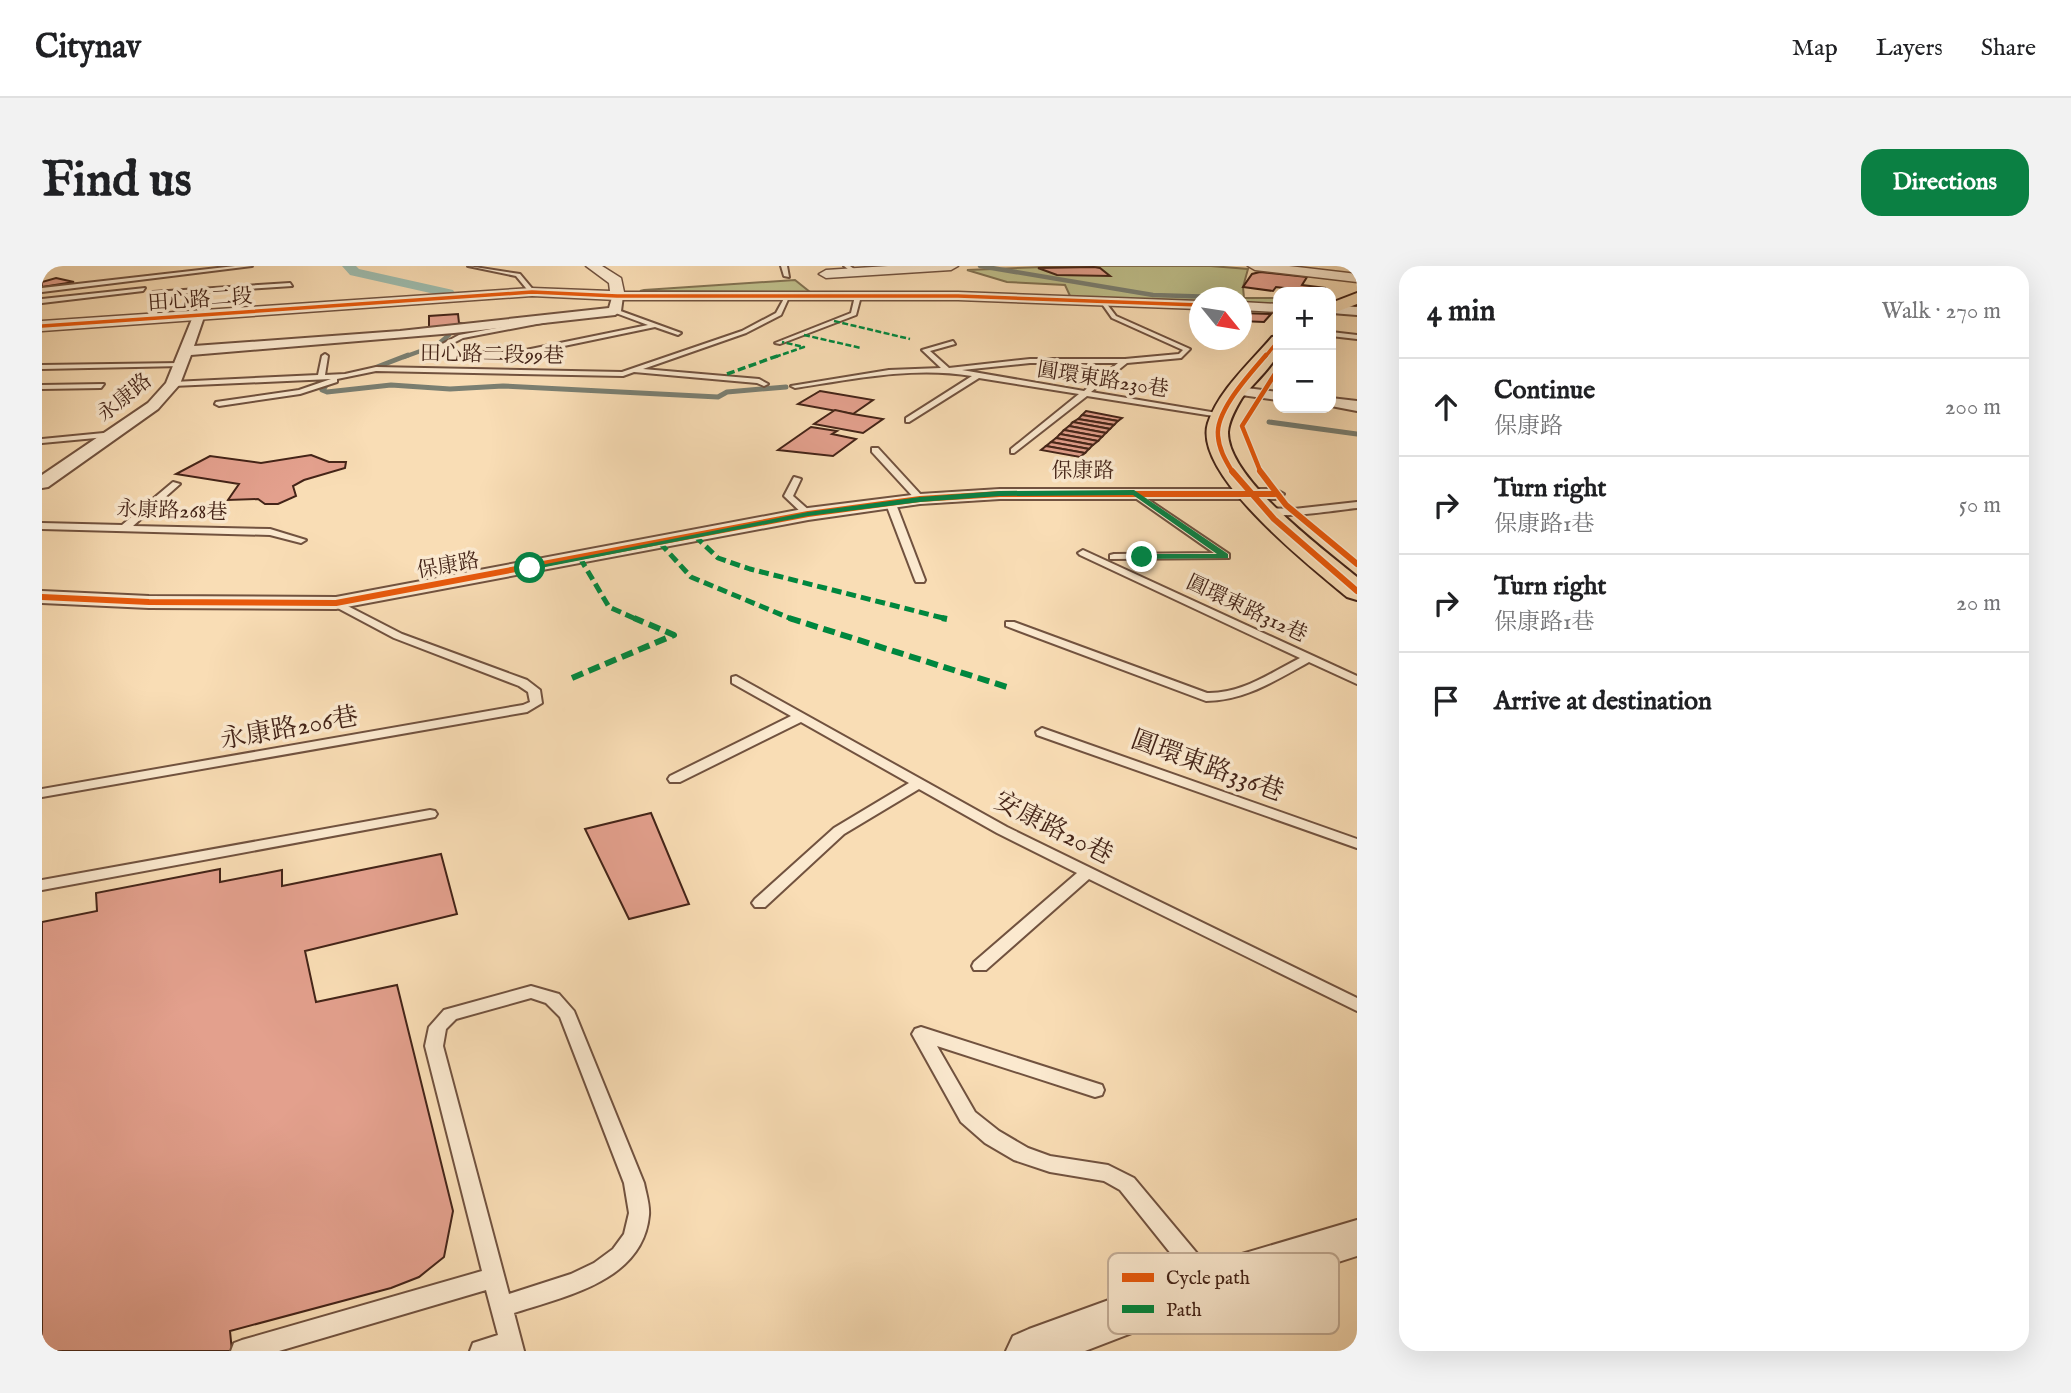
<!DOCTYPE html>
<meta charset="utf-8">
<style>
body{margin:0;font-family:"IM FELL English","Noto Serif TC",serif;background:#f2f2f2;color:#202124}
.controls{position:absolute;right:21px;top:21px;display:grid;overflow:hidden;border-radius:14px;box-shadow:0 7px 28px #0002}
.controls button{width:63px;height:63px;display:grid;place-items:center;padding:0;border:0;border-bottom:2px solid #e0e0e0;background:#fff;color:#202124;font:35px sans-serif}
.compass{position:absolute;left:1147px;top:21px;width:63px;height:63px;border-radius:50%;background:#fff;box-shadow:0 7px 28px #0002;rotate:120deg}
.stop{position:absolute;width:21px;height:21px;margin:-16px;border:5px solid #0b8043;border-radius:50%;background:#fff}
.stop.end{background:#0b8043;border-color:#fff;box-shadow:0 2px 7px #0008}
.list{margin:0;padding:0;list-style:none}
h2{display:flex;justify-content:space-between;align-items:center;height:91px;margin:0;padding:0 28px;font-size:30px}
h2 small{font-size:23px;font-weight:400;color:#757577}
.list li{display:grid;grid-template-columns:46px 1fr auto;gap:21px;align-items:center;box-sizing:border-box;height:98px;padding:0 28px;border-top:2px solid #e0e0e0}
.list b{display:block;font-size:26px;white-space:nowrap}
.list p{margin:0;font-size:23px;white-space:nowrap;color:#757577}
.list em{font-size:23px;font-style:normal;color:#757577}
.icon{flex:none;width:38px;height:38px;fill:none;stroke:currentColor;stroke-width:2;stroke-linecap:round;stroke-linejoin:round}
.map{position:relative;flex:none;width:1315px;height:1085px;overflow:hidden;border-radius:21px}
header{display:flex;align-items:center;gap:42px;box-sizing:border-box;height:98px;padding:0 35px;background:#fff;border-bottom:2px solid #e0e0e0}
header strong{font-size:33px}
nav{display:flex;gap:38px;margin-inline-start:auto;font-size:24px}
.intro{display:flex;align-items:center;justify-content:space-between;box-sizing:border-box;height:168px;padding:0 42px}
h1{margin:0;font-size:49px}
.button{padding:18px 32px;border-radius:21px;background:#0b8043;color:#fff;font-size:24px;font-weight:700}
main{display:flex;gap:42px;padding:0 42px}
aside{flex:1;background:#fff;border-radius:21px;box-shadow:0 7px 28px #0002}
.map>svg:first-child{display:block}
.green{fill:#bfc08c;stroke:#827252;stroke-width:2}
.lines{fill:none;stroke-linecap:round;stroke-linejoin:round}
.stream-far1{stroke:#7a7f72;stroke-width:4.5}
.stream{stroke:#7a7f72;stroke-width:5}
.canal{fill:#9ebcae;fill-rule:evenodd}
.building{fill:#e3a08d;stroke:#442418;stroke-width:2}
.service-casing{stroke:#71523f;stroke-width:4}
.minor-casing{stroke:#71523f;stroke-width:4}
.tertiary-casing{stroke:#71523f;stroke-width:3}
.primary-casing{stroke:#442418;stroke-width:4}
.service{fill:#fbe9cf;fill-rule:evenodd}
.minor{fill:#fbe9cf;fill-rule:evenodd}
.tertiary{fill:#fbe9cf;fill-rule:evenodd}
.primary{fill:#f9ddb5;fill-rule:evenodd}
.quiet-far3{stroke:#00873e;stroke-width:2.5;stroke-dasharray:6 2.5;stroke-linecap:butt}
.quiet-far2{stroke:#00873e;stroke-width:3.5;stroke-dasharray:8 3.5;stroke-linecap:butt}
.quiet-far1{stroke:#00873e;stroke-width:5;stroke-dasharray:10 5;stroke-linecap:butt}
.quiet{stroke:#00873e;stroke-width:6;stroke-dasharray:12 6;stroke-linecap:butt}
.cycleway-far2-casing{stroke:#fbe9cf;stroke-width:5}
.cycleway-far1-casing{stroke:#fbe9cf;stroke-width:7}
.cycleway-casing{stroke:#fbe9cf;stroke-width:9}
.cycleway-far2{stroke:#e8590c;stroke-width:3.5}
.cycleway-far1{stroke:#e8590c;stroke-width:4.5}
.cycleway{stroke:#e8590c;stroke-width:6}
.route{fill:#0b8043}
.labels{text-anchor:middle;stroke-width:7;stroke-linejoin:round;paint-order:stroke}
.far-street-label{font-size:21px;fill:#442418;stroke:#fbe9cf}
.street-label{font-size:26px;fill:#442418;stroke:#fbe9cf}
.key{fill:#fbe9cf;stroke:#c4ae98;stroke-width:2}
.key-label{font-size:19px;fill:#442418}
</style>
<header>
<strong>Citynav</strong>
<nav><a>Map</a><a>Layers</a><a>Share</a></nav>
</header>
<div class="intro"><h1>Find us</h1><a class="button">Directions</a></div>
<main>
<div class="map">
<svg width="1315" height="1085" viewBox="0 0 1315 1085">
<rect width="100%" height="100%" fill="#f9ddb5"/>
<filter id="stains"><feTurbulence type="fractalNoise" baseFrequency=".00286" numOctaves="4"/><feColorMatrix values="0 0 0 0 .2 0 0 0 0 .09 0 0 0 0 .02 0 0 0 .5 -.17"/></filter>
<radialGradient id="worn" r=".72"><stop offset=".6" stop-color="#630" stop-opacity="0"/><stop offset="1" stop-color="#630" stop-opacity=".3"/></radialGradient>
<g class="green">
<path d="M1029 0H1169L1206 3 1201 21 1202 32H1236V38L1200 37 1199 32H1157V36L1029 32 1023 19 965 16 925 4Z"/>
<path d="M753 14 768 26 598 25 602 24Z"/>
</g>
<g class="lines">
<g class="stream-far1">
<path d="M938 0 1111 29 1174 31"/>
<path d="M362 91 395 79 407 69"/>
</g>
<g class="stream">
<path d="M335 101 366 89"/>
<path d="M283 121 280 124 285 126 349 119 408 123 461 120 676 131 685 126 744 121"/>
<path d="M1227 156 1315 168"/>
</g>
<path class="canal" d="M300 0H314L317 3 411 24 413 27 406 31 308 9Z"/>
</g>
<g class="building">
<path d="M996 2 1052 1 1058 2 1068 10 1015 9Z"/>
<path d="M1218 6 1265 11 1260 19 1284 22 1271 25 1234 21 1231 25 1201 21 1210 8Z"/>
<path d="M14 12 32 16 0 21V16Z"/>
<path d="M1199 47 1229 48 1222 56 1199 55Z"/>
<path d="M416 48 417 57 424 58 387 62V50Z"/>
<path d="M778 125 831 134 811 148 756 138Z"/>
<path d="M793 144 811 148 841 153 821 167 772 158Z"/>
<path d="M1044 145 1080 152 1076 155 1040 149Z"/>
<path d="M1040 149 1076 155 1072 159 1036 153Z"/>
<path d="M1036 153 1072 159 1068 163 1031 156Z"/>
<path d="M1031 156 1068 163 1064 167 1027 160Z"/>
<path d="M1027 160 1064 167 1060 171 1022 164Z"/>
<path d="M769 161 795 165 790 168 814 173 791 190 736 184Z"/>
<path d="M1022 164 1060 171 1056 175 1018 168Z"/>
<path d="M1018 168 1056 175 1051 179 1014 172Z"/>
<path d="M1014 172 1051 179 1047 183 1009 176Z"/>
<path d="M1009 176 1047 183 1043 187 1004 180Z"/>
<path d="M1004 180 1043 187 1038 191 999 184Z"/>
<path d="M269 189 287 196H304L303 202 262 214 251 220 254 230 236 238H223L216 233 186 234 197 218 134 208 168 190 219 197Z"/>
<path d="M609 547 647 638 587 653 543 563Z"/>
<path d="M399 588 415 648 263 685 274 736 355 719 411 945 402 991 377 1011 349 1022 188 1065 190 1085H0V656L55 645 54 627 178 603V616L240 604V620Z"/>
</g>
<g class="lines">
<g class="service-casing">
<g id="service">
<path d="M193 0H210L0 26V22Z"/>
<path d="M426 0 478 8 493 26 488 27 474 10Z"/>
<path d="M739 0H745L747 11 742 10Z"/>
<path d="M802 0H808L816 6 811 7Z"/>
<path d="M248 17 250 20 116 29 115 53 112 55 109 53 111 26Z"/>
<path d="M103 22 101 25 0 37V33Z"/>
<path d="M745 27 748 29 739 49 704 67 601 103 717 113 726 118 722 120 715 117 592 106 581 110 334 105 295 113V116L258 128 177 140 173 138 174 136 257 124 289 113 131 120 127 118 131 116 276 109 280 90 283 88 286 90 283 109 303 108 334 101 580 106 700 65 734 47Z"/>
<path d="M816 28 819 30 814 49 738 78 733 77 809 47 813 30Z"/>
<path d="M1061 33 1074 50 1148 83 1139 92 1085 97 1049 126 1181 148H1184V152L1045 130 972 187H969V183L1037 128 937 112 867 156H864V152L930 110C871 100 811 113 753 122L749 120 847 104 899 102 880 84 911 75 913 78 888 85 907 102 988 93H1083L1137 88 1141 84 1070 52 1058 35ZM988 97H1076L1042 125 920 104Z"/>
<path d="M573 43 639 67 636 69 613 61 474 90H385L382 88 417 69 503 53 505 56 421 72 394 86H474L606 59 571 46Z"/>
<path d="M1289 66 1315 69V73L1289 70Z"/>
<path d="M138 97 140 100 0 103V99Z"/>
<path d="M62 118 59 122 0 123V119Z"/>
<path d="M72 166H75V170L0 177V173Z"/>
<path d="M830 182H836L881 231V235H875L830 186Z"/>
<path d="M752 211 759 213 751 230 769 246V250H763L742 230Z"/>
<path d="M131 216 138 218 91 260 228 263 264 274 259 277 228 269 0 263V257L80 259Z"/>
<path d="M1092 224 1187 288V292L1068 293V289L1072 288 1172 287 1089 229 1088 227Z"/>
<path d="M846 236 854 238 883 314 882 316H874L873 314 844 238Z"/>
<path d="M1315 236V242C1294 244 1233 255 1216 245L1221 242 1252 243Z"/>
<path d="M1041 284 1315 410V418L1267 396C1234 414 1203 435 1164 435L964 360V356H972L1165 427C1200 428 1228 407 1258 392L1038 289 1036 287Z"/>
<path d="M294 334 360 368 485 414 498 424 500 437 485 446 0 531V523L481 439 488 436 486 426 477 420 352 372 290 339V335Z"/>
<path d="M694 410 965 561 1315 732V745L1047 613 944 704H932L930 700 932 696 1035 607 955 567 877 523 802 568 723 641H713L710 637 713 633 792 562 867 517 759 456 638 516H628L626 513 628 510 749 450 690 417V411Z"/>
<path d="M1000 462 1315 573V582L995 469 994 466Z"/>
<path d="M388 544 393 545 395 548 393 551 0 624V614Z"/>
<path d="M489 720 517 728 532 745 602 917C604 927 608 939 607 949 601 1015 524 1030 472 1047L482 1085H428L431 1077 456 1069 444 1024 237 1085H189L192 1077 200 1074 440 1005 383 780 387 761 402 744ZM489 732 504 737 518 751 582 917 587 947 582 968 571 983 552 997 529 1008 467 1028 401 780 404 763 414 753Z"/>
<path d="M879 761 1060 819 1062 824 1060 829 1053 831 895 780 933 846 957 865 986 882 1008 890 1066 899 1092 912 1174 1010 1177 1017 1174 1024 1166 1027 1158 1024 1078 924 1062 915 1008 906 972 894 943 877 919 856 870 768 873 763Z"/>
</g>
</g>
<g class="minor-casing">
<g id="minor">
<path d="M571 28 581 30 579 45 573 49 412 67 149 89 138 118 116 143 6 221 0 222V209L106 137 124 117 152 48 162 51 152 80 358 65 567 42Z"/>
<path d="M1289 39 1315 41V49L1289 47Z"/>
<path d="M1197 121 1236 126V134L1192 128 1190 125Z"/>
<path d="M1289 132 1315 135V145L1289 140Z"/>
<path d="M958 223H1233L1242 228 1233 233H958L878 238 766 254 294 343 107 342 0 337V325L107 330 294 331 766 242 878 228Z"/>
<path d="M1315 954V990L1168 1037 1043 1085H964L971 1070 987 1063 1166 998Z"/>
</g>
</g>
<g class="tertiary-casing">
<g id="tertiary">
<path d="M544 0H560L579 12 582 26H916L1157 35V43L916 34H575L490 30 0 65V55L490 22 568 25 567 17Z"/>
<path d="M846 0H916L909 4 784 12 777 8 784 4Z"/>
<path d="M1206 0H1247L1315 8V16L1213 4Z"/>
<path d="M1199 36 1236 38V46L1199 44Z"/>
</g>
</g>
<g class="primary-casing">
<g id="primary">
<path d="M1315 27V38L1289 48V37Z"/>
<path d="M1236 70C1236 74 1237 81 1236 86 1233 98 1209 120 1200 132 1194 142 1187 154 1186 166 1185 212 1281 283 1315 311V334L1305 331C1269 301 1150 208 1166 157 1177 124 1208 97 1230 71Z"/>
</g>
</g>
<use href="#service" class="service"/>
<use href="#minor" class="minor"/>
<use href="#tertiary" class="tertiary"/>
<use href="#primary" class="primary"/>
<g class="quiet-far3">
<path d="M792 55 868 73"/>
<path d="M762 69 819 82"/>
<path d="M733 91 762 81 740 76"/>
</g>
<path class="quiet-far2" d="M685 108 738 89"/>
<g class="quiet-far1">
<path d="M653 270 676 292 708 303 905 353"/>
<path d="M618 277 649 311 752 354"/>
<path d="M538 292 567 341 596 354"/>
</g>
<g class="quiet">
<path d="M747 352 965 421"/>
<path d="M900 352 905 353"/>
<path d="M530 412 632 369 592 352"/>
</g>
<g class="cycleway-far2-casing">
<g id="cycleway-far2">
<path d="M0 60 490 26 575 30H916L1157 39"/>
<path d="M1223 91 1236 75"/>
</g>
</g>
<g class="cycleway-far1-casing">
<g id="cycleway-far1">
<path d="M1191 207C1184 195 1177 184 1176 170 1173 145 1208 108 1224 89"/>
<path d="M1219 207 1200 160 1236 103"/>
</g>
</g>
<g class="cycleway-casing">
<g id="cycleway">
<path d="M1190 205 1232 253 1315 325"/>
<path d="M1218 205 1244 239 1315 298"/>
<path d="M0 331 107 336 294 337 766 248 878 233 958 228H1233"/>
</g>
</g>
<use href="#cycleway-far2" class="cycleway-far2"/>
<use href="#cycleway-far1" class="cycleway-far1"/>
<use href="#cycleway" class="cycleway"/>
</g>
<path class="route" d="M1092 224 1186 288V292L1097 293 1100 288H1175L1091 229 958 230 878 236 766 250 488 304 484 302 766 246 878 231 958 225Z"/>
<g class="labels">
<g class="far-street-label">
<text transform="translate(158 33) rotate(-4)" y="7">田心路二段</text>
<text transform="translate(450 88) rotate(1)" y="7">田心路二段99巷</text>
<text transform="translate(1061 113) rotate(9)" y="7">圓環東路230巷</text>
<text transform="translate(82 131) rotate(-39)" y="7">永康路</text>
<text x="1041" y="211">保康路</text>
<text transform="translate(130 244) rotate(2)" y="7">永康路268巷</text>
<text transform="translate(406 299) rotate(-10)" y="7">保康路</text>
<text transform="translate(1205 342) rotate(25)" y="7">圓環東路312巷</text>
</g>
<g class="street-label">
<text transform="translate(247 461) rotate(-10)" y="9">永康路206巷</text>
<text transform="translate(1166 499) rotate(20)" y="9">圓環東路336巷</text>
<text transform="translate(1012 561) rotate(27)" y="9">安康路20巷</text>
</g>
</g>
<rect x="1066" y="987" width="231" height="81" rx="10" class="key"/>
<rect x="1080" y="1007" width="32" height="9" fill="#e8590c"/>
<rect x="1080" y="1039" width="32" height="8" fill="#00873e"/>
<g class="key-label">
<text x="1124" y="1018">Cycle path</text>
<text x="1124" y="1050">Path</text>
</g>
<rect width="100%" height="100%" filter="url(#stains)"/>
<rect width="100%" height="100%" fill="url(#worn)"/>
</svg>
<div class="controls">
<button>+</button>
<button>−</button>
</div>
<svg class="compass" viewBox="-18 -18 36 36"><path d="M0-13l5 13h-10z" fill="#e53935"/><path d="M0 13l5-13h-10z" fill="#757577"/></svg>
<div class="stop" style="left:488px;top:302px"></div>
<div class="stop end" style="left:1100px;top:291px"></div>
</div>
<aside>
<h2>4 min<small>Walk · 270 m</small></h2>
<ul class="list">
<li><svg class="icon" aria-label="ahead" viewBox="0 0 24 24"><path d="M12 20V5M6 11l6-6 6 6"/></svg><div><b>Continue</b><p>保康路</p></div><em>200 m</em></li>
<li><svg class="icon" aria-label="right" viewBox="0 0 24 24"><path d="M7 20v-9h11M14 6l5 5-5 5"/></svg><div><b>Turn right</b><p>保康路1巷</p></div><em>50 m</em></li>
<li><svg class="icon" aria-label="right" viewBox="0 0 24 24"><path d="M7 20v-9h11M14 6l5 5-5 5"/></svg><div><b>Turn right</b><p>保康路1巷</p></div><em>20 m</em></li>
<li><svg class="icon" aria-label="arrive" viewBox="0 0 24 24"><path d="M6 21V4h12l-3 4 3 4H6"/></svg><div><b>Arrive at destination</b></div></li>
</ul>
</aside>
</main>
